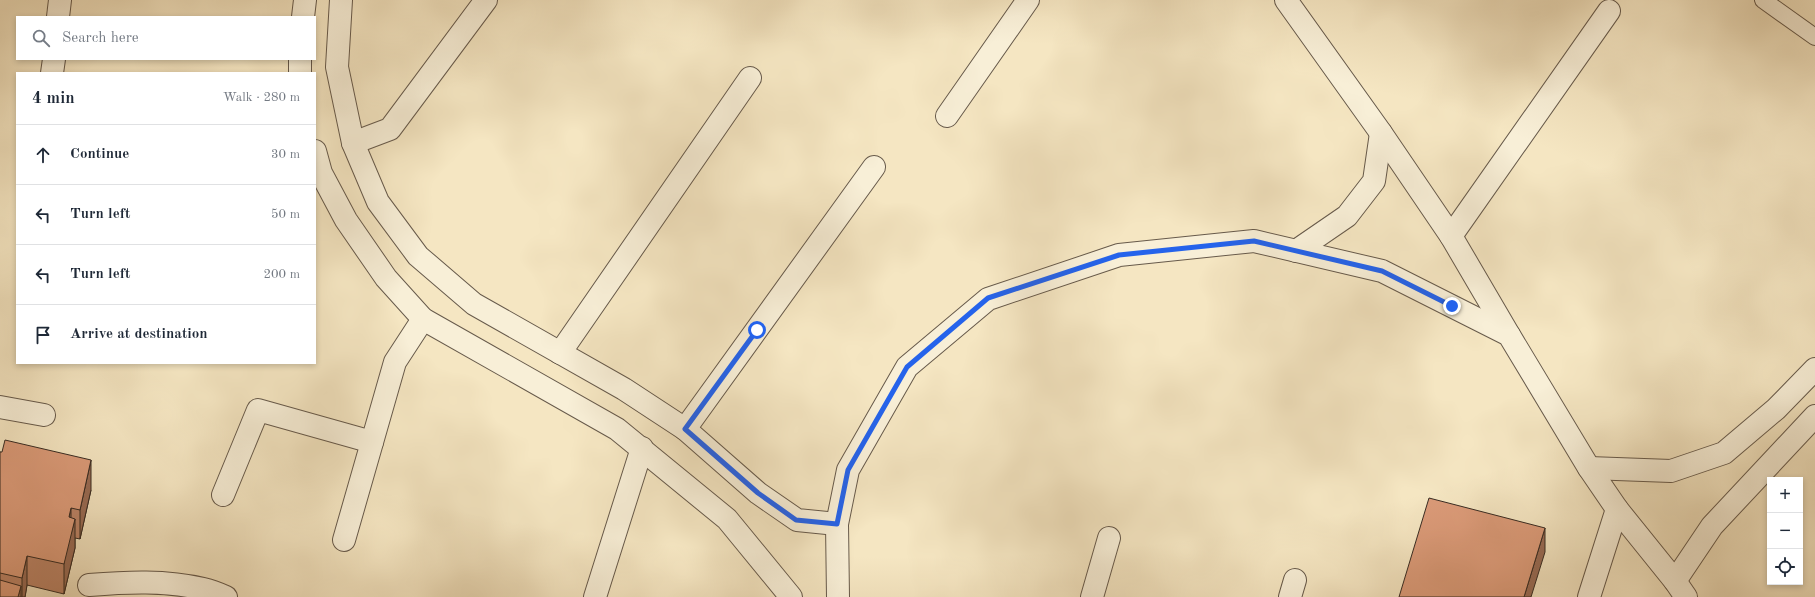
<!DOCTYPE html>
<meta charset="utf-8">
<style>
body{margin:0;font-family:"Old Standard TT",serif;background:#f2f2f3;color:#1f2937}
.controls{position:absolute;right:12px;bottom:12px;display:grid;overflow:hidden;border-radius:0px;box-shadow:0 2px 6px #0003}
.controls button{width:36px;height:36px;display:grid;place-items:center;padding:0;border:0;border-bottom:1px solid #e0e1e3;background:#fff;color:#1f2937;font:20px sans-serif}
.stop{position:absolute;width:12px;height:12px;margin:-9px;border:3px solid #2563eb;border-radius:50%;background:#fff}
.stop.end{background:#2563eb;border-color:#fff;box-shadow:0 1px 4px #0008}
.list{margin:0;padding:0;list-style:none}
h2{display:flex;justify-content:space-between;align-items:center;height:52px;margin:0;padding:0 16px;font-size:17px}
h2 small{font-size:13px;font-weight:400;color:#747a83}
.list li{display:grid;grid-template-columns:26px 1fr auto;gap:12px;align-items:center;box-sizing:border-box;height:60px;padding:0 16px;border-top:1px solid #e0e1e3}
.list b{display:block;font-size:15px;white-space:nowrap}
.list em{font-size:13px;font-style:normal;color:#747a83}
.icon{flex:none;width:22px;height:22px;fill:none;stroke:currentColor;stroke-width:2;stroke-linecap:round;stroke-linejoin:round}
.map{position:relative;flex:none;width:1815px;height:597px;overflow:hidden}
.search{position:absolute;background:#fff;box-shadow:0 2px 6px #0003;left:16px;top:16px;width:300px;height:44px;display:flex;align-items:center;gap:10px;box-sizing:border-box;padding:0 14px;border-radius:0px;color:#747a83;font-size:15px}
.panel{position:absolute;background:#fff;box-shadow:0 2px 6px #0003;left:16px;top:72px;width:300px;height:292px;border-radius:0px}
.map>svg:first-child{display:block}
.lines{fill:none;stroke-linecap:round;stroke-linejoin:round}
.service-casing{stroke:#675a4b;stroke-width:18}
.minor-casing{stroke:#675a4b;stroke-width:24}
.tertiary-casing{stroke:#675a4b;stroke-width:24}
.service{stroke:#f8efd7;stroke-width:16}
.minor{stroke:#f8efd7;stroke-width:22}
.tertiary{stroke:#f8efd7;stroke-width:22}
.wall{fill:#bc8568;stroke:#382c23}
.shaded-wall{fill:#996c55;stroke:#382c23}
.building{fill:#db9b79;stroke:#382c23}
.route{stroke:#2563eb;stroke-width:5}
</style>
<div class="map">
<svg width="1815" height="597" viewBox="0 0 1815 597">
<rect width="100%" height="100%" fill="#f5e6c2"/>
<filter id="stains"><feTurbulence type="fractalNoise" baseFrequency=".005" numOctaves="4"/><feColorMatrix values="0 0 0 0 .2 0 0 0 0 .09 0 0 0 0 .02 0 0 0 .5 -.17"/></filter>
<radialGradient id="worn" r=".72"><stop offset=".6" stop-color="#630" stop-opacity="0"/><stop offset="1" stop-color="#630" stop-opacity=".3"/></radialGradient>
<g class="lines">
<g class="service-casing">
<path id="service" d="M1763 0 1815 37"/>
</g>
<g class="minor-casing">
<g id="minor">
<path d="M1286 0 1381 133 1451 236 1509 335"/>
<path d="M58 17 60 0"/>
<path d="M52 73 54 59"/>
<path d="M947 116 1028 0"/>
<path d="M353 143 390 129 486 0"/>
<path d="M1451 236 1609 11"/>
<path d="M560 353 750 78"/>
<path d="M0 407 44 415"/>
<path d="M685 429 874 167"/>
<path d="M223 495 258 410 372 442"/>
<path d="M344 540 395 362 423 319"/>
<path d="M89 585C126 582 166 580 203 589 211 591 219 594 226 597"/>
<path d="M595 597 642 448"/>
<path d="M1092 597 1109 538"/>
<path d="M1290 597 1295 580"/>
<path d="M1589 597 1617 509"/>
</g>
</g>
<g class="tertiary-casing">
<g id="tertiary">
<path d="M341 0 337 67 353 143 378 202 418 256 474 304 624 389 685 429 758 493 797 520 837 524"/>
<path d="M303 17 305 0"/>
<path d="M300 73V59"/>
<path d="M315 151 321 173 346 220 386 278 423 319 617 429 727 519 791 597"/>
<path d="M1296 251 1347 216 1374 181 1381 133"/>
<path d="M1589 468 1671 471 1724 453 1776 409 1815 369"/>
<path d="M1675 581 1712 526 1815 416"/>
<path d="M838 597 837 524 848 470 907 367 988 299 1119 255 1254 241 1382 271 1509 335 1589 468 1617 509 1675 581 1686 597"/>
</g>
</g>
<use href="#service" class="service"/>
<use href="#minor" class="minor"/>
<use href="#tertiary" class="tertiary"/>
</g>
<path class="wall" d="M0 452 91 490 80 539 75 538V548L64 594 27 585 25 597H0Z"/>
<g class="shaded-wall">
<path d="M91 460V490L80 539V510Z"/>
<path d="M71 508V534L75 519V548L64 594V564L69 517Z"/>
<path d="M1545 528V552L1531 597H1524Z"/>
<path d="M27 556V585L25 597H22V578Z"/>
<path d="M21 586V597H18Z"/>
</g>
<g class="building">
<path d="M5 440 91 460 80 510 71 508 69 517 75 519 64 564 27 556 22 578 0 573V452H2Z"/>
<path d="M1429 498 1545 528 1524 597H1399Z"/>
<path d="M0 580 21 586 18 597H0Z"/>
</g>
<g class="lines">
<path class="route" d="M757 330 685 429 758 493 796 520 837 524 848 470 907 367 988 298 1119 255 1254 241 1382 271 1452 306"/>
</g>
<rect width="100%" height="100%" filter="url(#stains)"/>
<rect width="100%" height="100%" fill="url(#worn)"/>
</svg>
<div class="controls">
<button>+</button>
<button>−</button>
<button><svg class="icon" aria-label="locate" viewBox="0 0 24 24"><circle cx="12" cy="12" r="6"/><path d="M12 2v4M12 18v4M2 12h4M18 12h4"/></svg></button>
</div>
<div class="stop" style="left:757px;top:330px"></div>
<div class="stop end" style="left:1452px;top:306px"></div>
<div class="search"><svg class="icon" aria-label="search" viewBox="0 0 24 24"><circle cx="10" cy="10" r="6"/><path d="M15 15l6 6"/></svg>Search here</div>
<section class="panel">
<h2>4 min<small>Walk · 280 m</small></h2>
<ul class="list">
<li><svg class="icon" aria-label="ahead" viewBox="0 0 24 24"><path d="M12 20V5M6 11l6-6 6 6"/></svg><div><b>Continue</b></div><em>30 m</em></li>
<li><svg class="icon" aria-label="left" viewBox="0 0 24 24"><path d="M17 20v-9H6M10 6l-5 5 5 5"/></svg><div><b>Turn left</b></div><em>50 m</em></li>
<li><svg class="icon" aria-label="left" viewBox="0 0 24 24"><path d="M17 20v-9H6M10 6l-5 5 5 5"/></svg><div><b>Turn left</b></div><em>200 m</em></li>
<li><svg class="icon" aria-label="arrive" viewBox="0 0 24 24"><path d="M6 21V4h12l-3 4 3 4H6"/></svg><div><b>Arrive at destination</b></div></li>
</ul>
</section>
</div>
